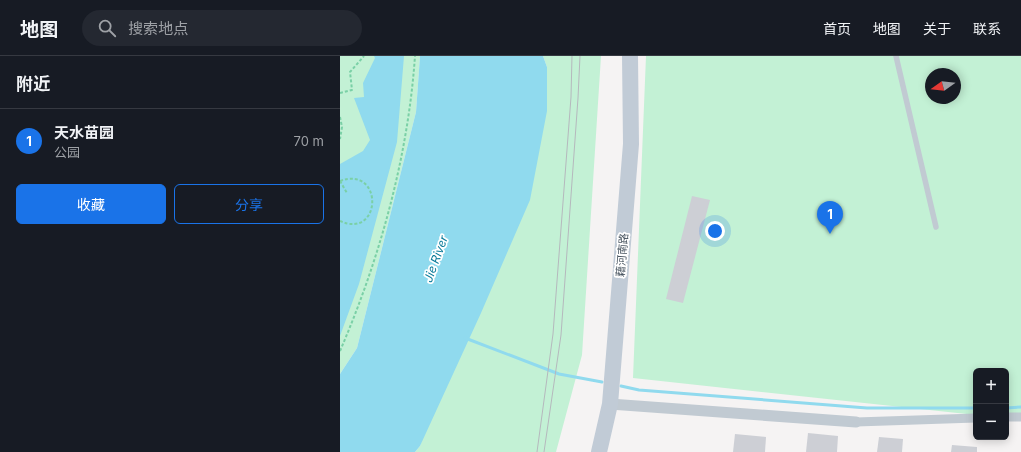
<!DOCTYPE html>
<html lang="zh">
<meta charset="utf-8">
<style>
body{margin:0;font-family:Inter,"Noto Sans SC",sans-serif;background:#242831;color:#f1f3f6}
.controls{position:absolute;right:12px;bottom:12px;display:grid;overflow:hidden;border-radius:6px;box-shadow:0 2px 10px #0003}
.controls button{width:36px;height:36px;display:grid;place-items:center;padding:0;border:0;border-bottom:1px solid #363941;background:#171b24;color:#f1f3f6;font:20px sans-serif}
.compass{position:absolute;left:585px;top:12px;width:36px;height:36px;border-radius:50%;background:#171b24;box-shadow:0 2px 10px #0003;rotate:255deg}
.you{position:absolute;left:375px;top:175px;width:14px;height:14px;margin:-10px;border:3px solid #fff;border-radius:50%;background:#1a73e8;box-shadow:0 0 0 6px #1a73e833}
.badge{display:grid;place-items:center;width:26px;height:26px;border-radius:50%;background:#1a73e8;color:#fff;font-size:13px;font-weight:700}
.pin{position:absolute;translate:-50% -33px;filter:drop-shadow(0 1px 2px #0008)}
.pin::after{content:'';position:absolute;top:21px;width:14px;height:12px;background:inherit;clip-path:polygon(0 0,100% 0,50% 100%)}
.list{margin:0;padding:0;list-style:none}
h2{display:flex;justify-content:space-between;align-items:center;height:52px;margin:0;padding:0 16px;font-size:17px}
h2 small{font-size:13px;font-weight:400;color:#9ea1a6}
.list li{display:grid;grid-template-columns:26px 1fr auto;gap:12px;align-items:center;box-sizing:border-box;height:64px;padding:0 16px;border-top:1px solid #363941}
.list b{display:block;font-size:15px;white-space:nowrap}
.list p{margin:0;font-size:13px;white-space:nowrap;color:#9ea1a6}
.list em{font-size:13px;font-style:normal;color:#9ea1a6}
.actions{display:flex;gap:8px;padding:12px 16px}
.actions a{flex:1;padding:9px 0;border:1px solid #1a73e8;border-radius:6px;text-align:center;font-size:14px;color:#1a73e8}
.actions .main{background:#1a73e8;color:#fff}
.icon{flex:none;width:22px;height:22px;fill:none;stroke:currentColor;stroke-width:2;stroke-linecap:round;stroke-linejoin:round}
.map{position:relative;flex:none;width:681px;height:396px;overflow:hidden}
header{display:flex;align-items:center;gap:24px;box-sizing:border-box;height:56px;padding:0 20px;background:#171b24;border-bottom:1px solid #363941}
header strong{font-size:19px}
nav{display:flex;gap:22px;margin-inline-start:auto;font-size:14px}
.search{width:280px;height:36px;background:#242831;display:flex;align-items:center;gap:10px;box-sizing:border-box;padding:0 14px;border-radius:22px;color:#9ea1a6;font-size:15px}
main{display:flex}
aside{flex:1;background:#171b24}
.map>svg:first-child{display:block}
.green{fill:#c3f1d5;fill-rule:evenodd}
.water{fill:#90daee}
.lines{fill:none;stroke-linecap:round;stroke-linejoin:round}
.stream{stroke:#90daee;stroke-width:3}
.building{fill:#cdcfd5}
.path{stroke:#7ad0a6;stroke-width:2;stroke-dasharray:3 2;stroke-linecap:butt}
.service{stroke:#c1cad2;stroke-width:5.5}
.pedestrian{stroke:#c1cad2;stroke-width:9}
.minor{stroke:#c1cad2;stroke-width:11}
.secondary{stroke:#c1cbd6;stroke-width:16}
.tram{stroke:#b5b8bd;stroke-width:1}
.labels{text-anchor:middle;stroke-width:3.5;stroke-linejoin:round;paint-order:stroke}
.street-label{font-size:11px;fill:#4a5661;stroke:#fff}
.water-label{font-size:12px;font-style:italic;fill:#0c7c9b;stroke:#fff}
</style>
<header>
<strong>地图</strong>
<div class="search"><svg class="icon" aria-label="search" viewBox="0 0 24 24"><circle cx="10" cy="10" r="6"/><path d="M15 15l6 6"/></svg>搜索地点</div>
<nav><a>首页</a><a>地图</a><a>关于</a><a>联系</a></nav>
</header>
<main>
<aside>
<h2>附近<small></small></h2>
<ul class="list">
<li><span class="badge">1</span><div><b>天水苗园</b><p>公园</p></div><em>70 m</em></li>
</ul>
<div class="actions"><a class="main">收藏</a><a>分享</a></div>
</aside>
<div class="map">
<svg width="681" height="396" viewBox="0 0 681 396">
<rect width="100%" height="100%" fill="#f5f3f3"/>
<g class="green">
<path d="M0 0H80L76 56 17 292 0 318Z"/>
<path d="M203 0H261L242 299 216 396H75L80 390 207 11Z"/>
<path d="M306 0H681V364L666 363V315H636V359L293 322ZM591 18H615V42H591Z"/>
</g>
<g class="water">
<path d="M34 0H64L57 86 19 228 0 280V108L23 95 30 84 14 42 24 41 23 27 35 2Z"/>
<path d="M80 0H203L207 11V55L190 144 141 257 80 390 75 396H0V318L17 292 76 56Z"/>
</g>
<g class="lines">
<g class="stream">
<path d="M125 282 219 318 262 326"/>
<path d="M281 330 299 334 527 352H636"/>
<path d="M666 352 681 351"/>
</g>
</g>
<g class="building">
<path d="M352 140 370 144 343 247 326 243Z"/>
<path d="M468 377 498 380 497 396H466Z"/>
<path d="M395 378 426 381 425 396H393Z"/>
<path d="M539 381 563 383 562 396H537Z"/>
<path d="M612 389 637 391V396H611Z"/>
</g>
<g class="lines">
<g class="path">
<path d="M0 37 12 34 10 16 24 0"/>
<path d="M0 61 2 71 0 83"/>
<path d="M0 125C44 109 42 184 0 165"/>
<path d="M0 125 7 137"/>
<path d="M0 295C40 202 68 101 75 0"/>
</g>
<path class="service" d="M556 0 596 171"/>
<g class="pedestrian">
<path d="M666 361H681"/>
<path d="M516 366 636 362"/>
</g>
<path class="minor" d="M270 348 516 366"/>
<path class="secondary" d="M259 396 270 348 291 88 290 0"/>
<g class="tram">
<path d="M197 396 213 278 231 41 232 0"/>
<path d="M204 396 221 279 238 42 240 0"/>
</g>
</g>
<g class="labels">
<g class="street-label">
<text transform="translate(282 199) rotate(-85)" y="4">藉河南路</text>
</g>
<g class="water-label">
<text transform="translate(96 203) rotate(-70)" y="4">Jie River</text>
</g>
</g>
</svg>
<div class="controls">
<button>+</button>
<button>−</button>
</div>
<svg class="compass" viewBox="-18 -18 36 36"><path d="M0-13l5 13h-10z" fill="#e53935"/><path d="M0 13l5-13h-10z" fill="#9ea1a6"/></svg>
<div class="you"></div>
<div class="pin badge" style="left:490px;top:178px">1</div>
</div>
</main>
